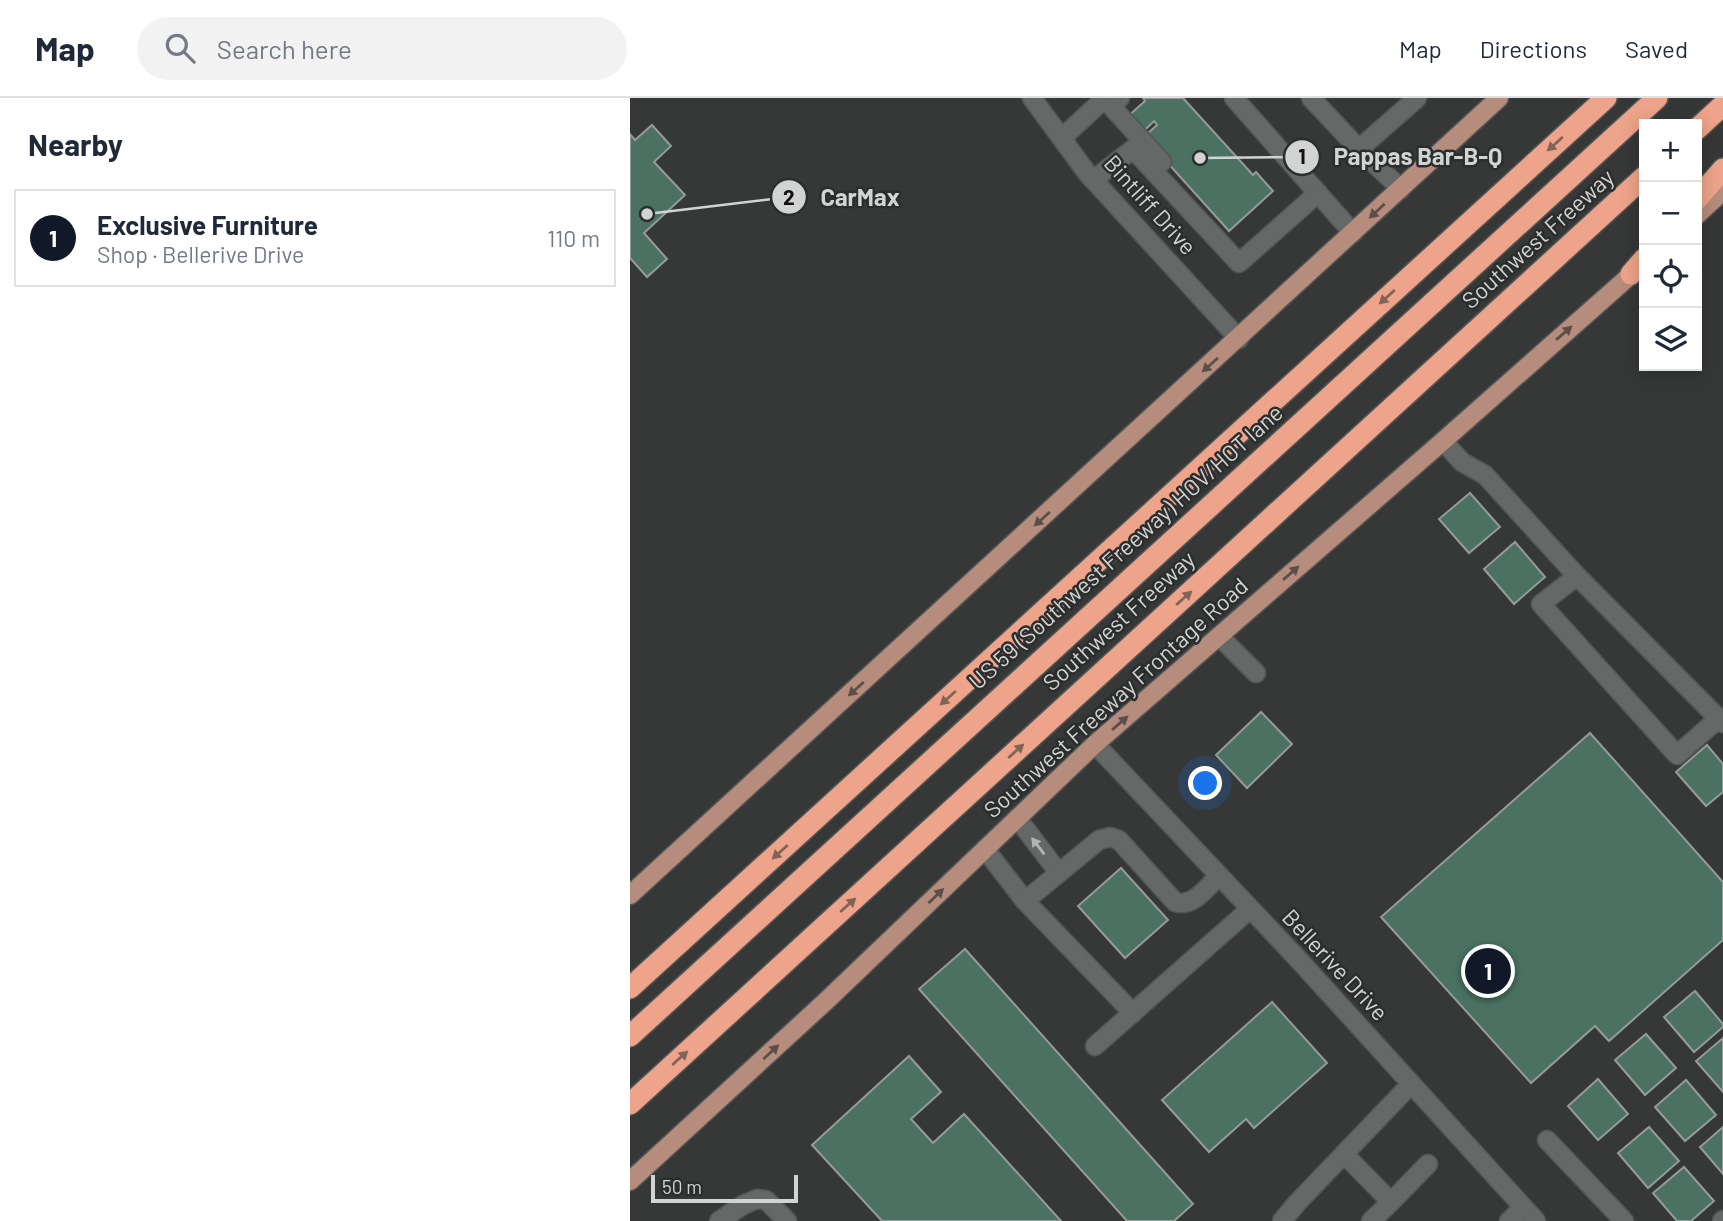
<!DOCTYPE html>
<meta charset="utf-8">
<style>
body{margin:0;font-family:Barlow,sans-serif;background:#f2f2f3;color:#1f2937}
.controls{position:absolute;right:21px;top:21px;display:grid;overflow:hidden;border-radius:0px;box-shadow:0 4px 18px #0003}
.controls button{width:63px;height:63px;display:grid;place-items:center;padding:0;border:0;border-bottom:2px solid #e0e1e3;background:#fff;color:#1f2937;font:35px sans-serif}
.scale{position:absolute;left:21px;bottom:18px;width:147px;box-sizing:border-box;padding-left:7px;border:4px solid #d2d4d3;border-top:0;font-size:19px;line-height:24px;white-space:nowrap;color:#d2d4d3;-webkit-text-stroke:5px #2b2e2d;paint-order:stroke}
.you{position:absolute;left:576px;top:686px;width:24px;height:24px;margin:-18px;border:5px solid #fff;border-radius:50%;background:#1a73e8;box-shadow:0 0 0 10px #1a73e833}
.badge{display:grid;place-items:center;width:46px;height:46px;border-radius:50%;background:#111827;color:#fff;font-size:23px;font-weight:700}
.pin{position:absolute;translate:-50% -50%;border:4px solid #fff;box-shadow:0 2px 7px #0006}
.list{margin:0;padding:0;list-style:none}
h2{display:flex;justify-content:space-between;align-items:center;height:91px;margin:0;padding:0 28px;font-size:30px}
h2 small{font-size:23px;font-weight:400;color:#747a83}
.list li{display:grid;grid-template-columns:46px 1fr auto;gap:21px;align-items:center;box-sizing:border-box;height:98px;margin:0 14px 14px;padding:0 14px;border:2px solid #e0e1e3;border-radius:0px}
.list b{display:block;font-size:26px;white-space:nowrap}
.list p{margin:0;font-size:23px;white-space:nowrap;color:#747a83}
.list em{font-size:23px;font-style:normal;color:#747a83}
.icon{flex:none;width:38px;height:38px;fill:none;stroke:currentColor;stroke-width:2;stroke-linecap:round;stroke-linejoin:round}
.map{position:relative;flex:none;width:1093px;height:1123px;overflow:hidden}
header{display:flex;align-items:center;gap:42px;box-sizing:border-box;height:98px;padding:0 35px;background:#fff;border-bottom:2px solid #e0e1e3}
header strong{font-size:33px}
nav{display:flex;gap:38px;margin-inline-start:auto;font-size:24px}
.search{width:490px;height:63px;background:#f2f2f3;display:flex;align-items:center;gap:18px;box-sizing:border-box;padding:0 24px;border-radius:38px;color:#747a83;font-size:26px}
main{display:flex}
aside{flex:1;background:#fff}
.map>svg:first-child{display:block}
.building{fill:#4a7162;stroke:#969a98;stroke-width:2}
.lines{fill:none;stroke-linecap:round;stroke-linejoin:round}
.minor-casing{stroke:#535554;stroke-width:21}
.major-casing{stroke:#535554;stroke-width:21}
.highway-casing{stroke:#535554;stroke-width:24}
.minor{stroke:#646866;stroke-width:18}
.major{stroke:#b68c7c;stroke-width:18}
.highway{stroke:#eda48a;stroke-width:21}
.oneway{fill:#826357}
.oneway2{fill:#5c4f49}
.oneway3{fill:#b1b4b2}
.labels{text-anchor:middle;stroke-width:5;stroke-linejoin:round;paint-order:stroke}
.street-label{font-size:23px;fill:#d2d4d3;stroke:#2b2e2d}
.leader{fill:none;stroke:#d2d4d3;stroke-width:2.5}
.callout-dot{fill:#d2d4d3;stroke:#2b2e2d;stroke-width:2.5}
.mark-label{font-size:21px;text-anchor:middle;font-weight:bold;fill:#111}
.callout-label{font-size:24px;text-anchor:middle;font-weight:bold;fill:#d2d4d3;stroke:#2b2e2d;stroke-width:5;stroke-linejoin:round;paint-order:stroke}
</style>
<header>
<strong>Map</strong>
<div class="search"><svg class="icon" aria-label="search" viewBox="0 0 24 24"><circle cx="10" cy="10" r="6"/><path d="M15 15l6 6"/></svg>Search here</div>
<nav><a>Map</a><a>Directions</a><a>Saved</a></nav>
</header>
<main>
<aside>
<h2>Nearby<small></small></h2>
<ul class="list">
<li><span class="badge">1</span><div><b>Exclusive Furniture</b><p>Shop · Bellerive Drive</p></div><em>110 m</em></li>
</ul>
</aside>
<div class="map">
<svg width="1093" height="1123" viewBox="0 0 1093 1123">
<rect width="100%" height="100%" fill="#353837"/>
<g class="building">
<path d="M513 0H553L623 77 626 74 643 93 599 133 517 42V36L527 27 524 23 512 35 497 19 515 3Z"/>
<path d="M22 27 41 48 24 64 55 97 14 135 37 161 17 179 0 160V36L5 42Z"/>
<path d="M840 395 870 429 839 455 809 421Z"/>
<path d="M885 444 915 479 884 506 854 471Z"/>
<path d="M631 614 662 646 617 690 586 657Z"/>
<path d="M960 635 1093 784V842L979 943 965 928 901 985 751 819Z"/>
<path d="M1077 647 1093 666V694L1076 708 1046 674Z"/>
<path d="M491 770 538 822 495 860 448 808Z"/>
<path d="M335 851 563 1106 544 1123H497L289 891Z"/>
<path d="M1065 893 1093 926V929L1064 954 1034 919Z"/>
<path d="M642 904 697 965 624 1030 616 1021 579 1054 532 1002Z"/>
<path d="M1016 936 1046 970 1015 997 985 962Z"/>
<path d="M1093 940V994L1066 963Z"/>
<path d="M279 958 311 994 281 1021 303 1045 334 1016 431 1123H252L182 1047Z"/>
<path d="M968 981 998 1016 968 1042 938 1008Z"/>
<path d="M1056 982 1086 1017 1055 1043 1025 1009Z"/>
<path d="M1019 1029 1049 1063 1018 1090 988 1055Z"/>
<path d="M1093 1029V1076L1070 1049Z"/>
<path d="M1054 1069 1084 1103 1061 1123H1047L1023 1095Z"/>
</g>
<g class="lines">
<g class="minor-casing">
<g id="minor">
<path d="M402 0 457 75 609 241"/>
<path d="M490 0 481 8 532 64"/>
<path d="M604 0 723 135"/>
<path d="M681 0 729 51 771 91"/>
<path d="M433 39 472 3 470 0"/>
<path d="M729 51 787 0"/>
<path d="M463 82 503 51 609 165 688 95"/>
<path d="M813 343 832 364 855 377 947 478 1093 625"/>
<path d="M947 478 911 506 1047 657 1088 621"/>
<path d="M589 538 626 575"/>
<path d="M465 646 668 861 906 1123"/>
<path d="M387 720 429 775"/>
<path d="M355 751 395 803 503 915"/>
<path d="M395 803 469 742 480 739 489 742 545 804C563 810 577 789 589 778"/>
<path d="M465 948 620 811"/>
<path d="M917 1042 994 1123"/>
<path d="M714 1056 761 1104 798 1066"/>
<path d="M89 1123 113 1107 127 1101 136 1102 157 1123"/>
<path d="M652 1123 667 1105 781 986"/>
<path d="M741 1123 761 1104"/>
<path d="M879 1123 893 1110"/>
<path d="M1092 1123 1093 1122"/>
</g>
</g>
<g class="major-casing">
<g id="major">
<path d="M1067 117 1093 93"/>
<path d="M0 797 869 0"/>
<path d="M0 1083 195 904 465 646 813 343 1012 167"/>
</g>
</g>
<g class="highway-casing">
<g id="highway">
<path d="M1067 31 1093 7"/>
<path d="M1067 101 1093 71"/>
<path d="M1001 176 1014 161"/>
<path d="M0 890 976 0"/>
<path d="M0 938 1027 0"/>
<path d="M0 1006 1014 79"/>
</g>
</g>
<use href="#minor" class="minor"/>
<use href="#major" class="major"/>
<use href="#highway" class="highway"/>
</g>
<defs><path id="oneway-solid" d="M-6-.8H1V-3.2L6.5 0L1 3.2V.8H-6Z" transform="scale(1.75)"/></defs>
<g class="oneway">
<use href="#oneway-solid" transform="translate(925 46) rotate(138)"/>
<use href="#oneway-solid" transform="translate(757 199) rotate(138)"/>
<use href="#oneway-solid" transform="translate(554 500) rotate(-42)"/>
<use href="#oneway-solid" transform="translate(318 600) rotate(138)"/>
<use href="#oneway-solid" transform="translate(386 653) rotate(-42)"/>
<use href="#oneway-solid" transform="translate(150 754) rotate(138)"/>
<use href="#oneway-solid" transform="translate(218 807) rotate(-42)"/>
<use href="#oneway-solid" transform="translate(50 960) rotate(-42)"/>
</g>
<g class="oneway2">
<use href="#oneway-solid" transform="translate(747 113) rotate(137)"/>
<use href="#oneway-solid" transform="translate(934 235) rotate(-41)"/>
<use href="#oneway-solid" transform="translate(580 267) rotate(138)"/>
<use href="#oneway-solid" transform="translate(412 421) rotate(138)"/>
<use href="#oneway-solid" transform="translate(661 475) rotate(-41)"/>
<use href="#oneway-solid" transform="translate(226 591) rotate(138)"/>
<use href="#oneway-solid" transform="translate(490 625) rotate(-41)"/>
<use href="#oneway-solid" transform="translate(306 798) rotate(-44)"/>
<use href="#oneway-solid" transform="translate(141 954) rotate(-43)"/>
</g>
<use class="oneway3" href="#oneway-solid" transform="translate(408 748) rotate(-127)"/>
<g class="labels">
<g class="street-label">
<text transform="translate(520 107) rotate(48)" y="8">Bintliff Drive</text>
<text transform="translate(908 141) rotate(-42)" y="8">Southwest Freeway</text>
<text transform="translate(496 449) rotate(-42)" y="8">US 59 (Southwest Freeway) HOV/HOT lane</text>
<text transform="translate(489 523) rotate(-42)" y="8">Southwest Freeway</text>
<text transform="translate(486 600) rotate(-42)" y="8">Southwest Freeway Frontage Road</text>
<text transform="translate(705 867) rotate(47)" y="8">Bellerive Drive</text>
</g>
</g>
<path class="leader" d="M570 60L672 59M17 116L159 99"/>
<g class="callout-dot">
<circle cx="570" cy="60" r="7"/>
<circle cx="17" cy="116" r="7"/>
<circle cx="672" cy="59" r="18"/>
<circle cx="159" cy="99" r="18"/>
</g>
<g class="mark-label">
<text x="672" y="66">1</text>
<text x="159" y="107">2</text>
</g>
<g class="callout-label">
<text x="788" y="67">Pappas Bar-B-Q</text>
<text x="230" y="108">CarMax</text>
</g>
</svg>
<div class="controls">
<button>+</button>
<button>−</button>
<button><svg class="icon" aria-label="locate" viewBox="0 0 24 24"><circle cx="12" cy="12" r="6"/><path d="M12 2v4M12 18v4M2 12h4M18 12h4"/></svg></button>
<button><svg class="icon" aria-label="layers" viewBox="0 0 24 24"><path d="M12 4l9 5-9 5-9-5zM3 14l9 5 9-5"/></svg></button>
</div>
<div class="scale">50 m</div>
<div class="you"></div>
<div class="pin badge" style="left:858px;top:873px">1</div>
</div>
</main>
